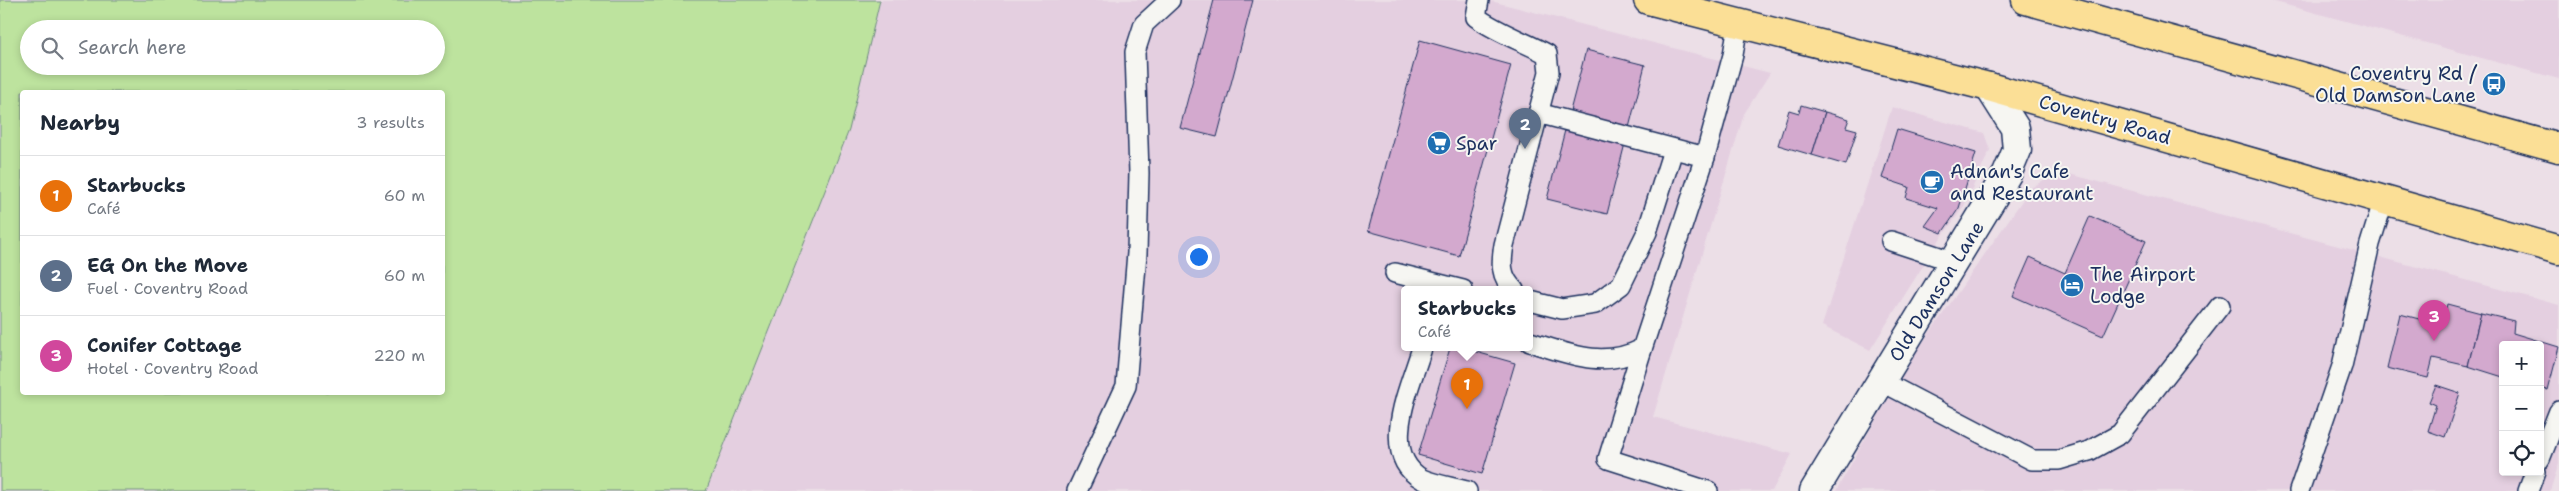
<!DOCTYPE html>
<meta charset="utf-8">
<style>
body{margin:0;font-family:"Shantell Sans",sans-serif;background:#f6f6f7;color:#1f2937}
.controls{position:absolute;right:15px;bottom:15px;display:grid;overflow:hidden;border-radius:5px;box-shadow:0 2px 8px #0003}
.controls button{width:45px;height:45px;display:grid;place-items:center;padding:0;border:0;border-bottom:1px solid #e0e1e3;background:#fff;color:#1f2937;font:25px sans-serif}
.you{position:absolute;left:1198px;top:256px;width:18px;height:18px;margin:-12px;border:4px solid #fff;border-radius:50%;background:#1a73e8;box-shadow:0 0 0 8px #1a73e833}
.badge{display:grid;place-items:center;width:32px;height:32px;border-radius:50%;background:#0f766e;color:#fff;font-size:16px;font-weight:700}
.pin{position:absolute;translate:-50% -41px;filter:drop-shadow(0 1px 2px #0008)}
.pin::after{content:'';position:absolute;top:26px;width:18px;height:15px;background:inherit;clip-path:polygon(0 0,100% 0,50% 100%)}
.popup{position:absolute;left:1401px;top:286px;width:132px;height:65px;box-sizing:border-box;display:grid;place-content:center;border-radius:5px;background:#fff;filter:drop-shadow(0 1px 4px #0005);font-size:16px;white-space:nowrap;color:#747a83}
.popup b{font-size:19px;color:#1f2937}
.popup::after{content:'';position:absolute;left:50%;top:100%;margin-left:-10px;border:10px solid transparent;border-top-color:#fff}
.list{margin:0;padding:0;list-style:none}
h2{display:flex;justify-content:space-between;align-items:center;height:65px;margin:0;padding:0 20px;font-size:21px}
h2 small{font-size:16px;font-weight:400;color:#747a83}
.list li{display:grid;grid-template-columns:32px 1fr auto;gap:15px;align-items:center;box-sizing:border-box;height:80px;padding:0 20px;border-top:1px solid #e0e1e3}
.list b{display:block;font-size:19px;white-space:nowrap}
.list p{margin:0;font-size:16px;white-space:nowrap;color:#747a83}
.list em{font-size:16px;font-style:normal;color:#747a83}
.icon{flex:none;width:28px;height:28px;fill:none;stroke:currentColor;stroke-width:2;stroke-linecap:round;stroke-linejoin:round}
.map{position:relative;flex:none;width:2559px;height:491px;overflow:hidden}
.search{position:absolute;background:#fff;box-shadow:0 2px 8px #0003;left:20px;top:20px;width:425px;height:55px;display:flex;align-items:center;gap:12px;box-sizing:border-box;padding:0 18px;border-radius:28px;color:#747a83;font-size:19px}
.panel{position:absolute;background:#fff;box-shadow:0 2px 8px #0003;left:20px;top:90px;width:425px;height:305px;border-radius:5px}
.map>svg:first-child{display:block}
.built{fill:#e4cfe0;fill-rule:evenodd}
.green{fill:#bde39e;stroke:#6c897e;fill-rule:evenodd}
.building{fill:#d3a9ce;stroke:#1b2f5e}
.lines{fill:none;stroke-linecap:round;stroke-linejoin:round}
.lane-casing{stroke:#1b2f5e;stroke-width:22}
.street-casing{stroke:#1b2f5e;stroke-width:31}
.highway-casing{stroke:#1b2f5e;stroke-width:31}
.lane{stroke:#f6f6f2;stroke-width:19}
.street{stroke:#f6f6f2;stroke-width:28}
.highway{stroke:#fbdf96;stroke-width:28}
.labels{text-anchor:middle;stroke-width:4;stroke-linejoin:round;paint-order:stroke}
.poi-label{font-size:19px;fill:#1b2f5e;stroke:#f6f6f2;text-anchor:start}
.street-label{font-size:19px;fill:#1b2f5e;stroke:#f6f6f2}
</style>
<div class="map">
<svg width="2559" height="491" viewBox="0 0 2559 491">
<rect width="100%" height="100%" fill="#ecdfe7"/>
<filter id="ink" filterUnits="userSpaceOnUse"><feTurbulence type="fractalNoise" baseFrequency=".02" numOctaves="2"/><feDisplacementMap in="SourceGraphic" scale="10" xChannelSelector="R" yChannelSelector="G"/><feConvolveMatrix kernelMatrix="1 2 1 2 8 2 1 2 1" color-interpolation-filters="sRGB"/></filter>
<g filter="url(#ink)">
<g class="built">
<path d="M880 0H1487L1770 73 1744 114 1653 417 1792 454 1772 491H706L849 130ZM1404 290H1530V348H1404Z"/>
<path d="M2268 0H2559V79Z"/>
<path d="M1892 107 1984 133 1990 150 1963 208 1938 242 1870 350 1822 326Z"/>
<path d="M2058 171 2559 305V463L2550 491H1836L1905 368 2031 188ZM2503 345H2540V472H2503Z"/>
</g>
<path class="green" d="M0 0H880L849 130 706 491H0ZM29 29H436V66H29ZM22 92H442V392H22Z"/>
<g class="building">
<path d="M1214 0H1253L1217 137 1180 128Z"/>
<path d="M1420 40 1511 65 1459 256 1368 231Z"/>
<path d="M1586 50 1645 65 1607 214 1547 199Z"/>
<path d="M1801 105 1825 112 1812 155 1778 145 1789 110 1799 113Z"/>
<path d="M1825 112 1849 119 1846 127 1857 130 1846 165 1812 155Z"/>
<path d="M1897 129 1976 153 1959 208 1942 233 1925 226 1938 208 1906 198 1909 187 1882 178Z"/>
<path d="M2090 216 2146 241 2103 336 2013 296 2030 257 2065 273Z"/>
<path d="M2447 304 2481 313 2468 366 2433 358 2428 378 2387 368 2400 314 2442 325Z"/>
<path d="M2481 313 2514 321 2513 333 2559 347 2548 390 2540 388V345H2503V377L2468 366Z"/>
<path d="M1450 348H1462L1515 363 1482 474 1418 455Z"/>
<path d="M2436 385 2460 393 2445 437 2428 431 2436 405 2429 402Z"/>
</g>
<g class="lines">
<g class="lane-casing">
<g id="lane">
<path d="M1479 0 1476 17C1498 33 1523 41 1547 54L1549 72 1504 245C1501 263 1500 276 1514 290"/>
<path d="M1538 113 1705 157"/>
<path d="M1891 241 1955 262"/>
<path d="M1395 273 1463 290"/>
<path d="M1530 301 1562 309 1595 304 1621 285 1647 232 1673 150"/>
<path d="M1530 342C1569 354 1602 369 1642 349L1608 459 1708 491"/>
<path d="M1422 348C1411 385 1377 454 1422 479 1435 485 1453 487 1467 491"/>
<path d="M1642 349 1705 157 1733 55 1738 24"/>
<path d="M1881 381 2032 460H2059L2089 451 2120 434 2220 306"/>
<path d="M2540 459 2559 411"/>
<path d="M1077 491 1126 386 1137 253 1139 173 1135 52 1144 24 1170 0"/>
<path d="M2299 491 2342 366 2370 244 2384 199"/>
<path d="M2528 491 2535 472"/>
</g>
</g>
<g class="street-casing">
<path id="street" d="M1814 491 2007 174 2017 150 2015 128 1989 87"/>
</g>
<g class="highway-casing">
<g id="highway">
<path d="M1648 0 1989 87 2559 250"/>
<path d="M2026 0 2559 148"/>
</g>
</g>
<use href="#lane" class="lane"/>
<use href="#street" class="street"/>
<use href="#highway" class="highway"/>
</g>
</g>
<defs>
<g id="bus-disc" transform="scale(1.25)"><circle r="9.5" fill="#1f6fb2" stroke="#f6f6f2"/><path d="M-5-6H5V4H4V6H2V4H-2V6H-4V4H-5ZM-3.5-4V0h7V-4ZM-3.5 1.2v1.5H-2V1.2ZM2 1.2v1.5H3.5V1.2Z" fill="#fff"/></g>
<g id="supermarket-disc" transform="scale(1.25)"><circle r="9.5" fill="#1f6fb2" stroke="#f6f6f2"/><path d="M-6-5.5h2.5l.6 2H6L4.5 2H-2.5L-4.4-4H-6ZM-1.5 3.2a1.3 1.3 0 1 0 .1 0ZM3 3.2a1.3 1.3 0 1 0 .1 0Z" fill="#fff"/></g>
<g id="cafe-disc" transform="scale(1.25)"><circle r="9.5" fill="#1f6fb2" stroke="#f6f6f2"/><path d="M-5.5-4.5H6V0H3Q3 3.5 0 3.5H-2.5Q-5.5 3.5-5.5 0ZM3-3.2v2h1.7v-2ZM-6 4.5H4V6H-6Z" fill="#fff"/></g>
<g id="hotel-disc" transform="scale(1.25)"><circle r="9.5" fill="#1f6fb2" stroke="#f6f6f2"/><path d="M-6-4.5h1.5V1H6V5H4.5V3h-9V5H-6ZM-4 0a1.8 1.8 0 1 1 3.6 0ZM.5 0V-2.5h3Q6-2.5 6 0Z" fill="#fff"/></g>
</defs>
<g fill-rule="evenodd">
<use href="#bus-disc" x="2494" y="84"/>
<use href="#supermarket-disc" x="1439" y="143"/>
<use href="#cafe-disc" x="1932" y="182"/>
<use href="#hotel-disc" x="2072" y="285"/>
</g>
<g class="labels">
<g class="poi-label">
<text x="2476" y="80" text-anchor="end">Coventry Rd /<tspan x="2476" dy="22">Old Damson Lane</tspan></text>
<text x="1456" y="150">Spar</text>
<text x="1950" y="178">Adnan's Cafe<tspan x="1950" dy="22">and Restaurant</tspan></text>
<text x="2090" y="281">The Airport<tspan x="2090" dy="22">Lodge</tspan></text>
</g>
<g class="street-label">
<text transform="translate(2105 119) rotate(16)" y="7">Coventry Road</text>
<text transform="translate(1936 291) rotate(-58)" y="7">Old Damson Lane</text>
</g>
</g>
</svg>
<div class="controls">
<button>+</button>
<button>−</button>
<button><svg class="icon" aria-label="locate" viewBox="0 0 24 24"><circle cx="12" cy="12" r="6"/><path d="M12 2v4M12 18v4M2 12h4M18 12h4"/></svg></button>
</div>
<div class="you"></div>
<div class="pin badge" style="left:1467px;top:409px;background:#e8710a">1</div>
<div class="popup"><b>Starbucks</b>Café</div>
<div class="pin badge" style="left:1525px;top:149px;background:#5c6f8a">2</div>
<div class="pin badge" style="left:2434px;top:341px;background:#d1479c">3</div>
<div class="search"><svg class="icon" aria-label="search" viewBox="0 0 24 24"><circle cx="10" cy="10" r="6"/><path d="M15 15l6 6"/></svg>Search here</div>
<section class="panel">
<h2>Nearby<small>3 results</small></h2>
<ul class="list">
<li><span class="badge" style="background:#e8710a">1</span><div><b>Starbucks</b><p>Café</p></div><em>60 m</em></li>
<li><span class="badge" style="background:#5c6f8a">2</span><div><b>EG On the Move</b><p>Fuel · Coventry Road</p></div><em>60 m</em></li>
<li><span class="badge" style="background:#d1479c">3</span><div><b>Conifer Cottage</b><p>Hotel · Coventry Road</p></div><em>220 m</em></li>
</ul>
</section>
</div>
